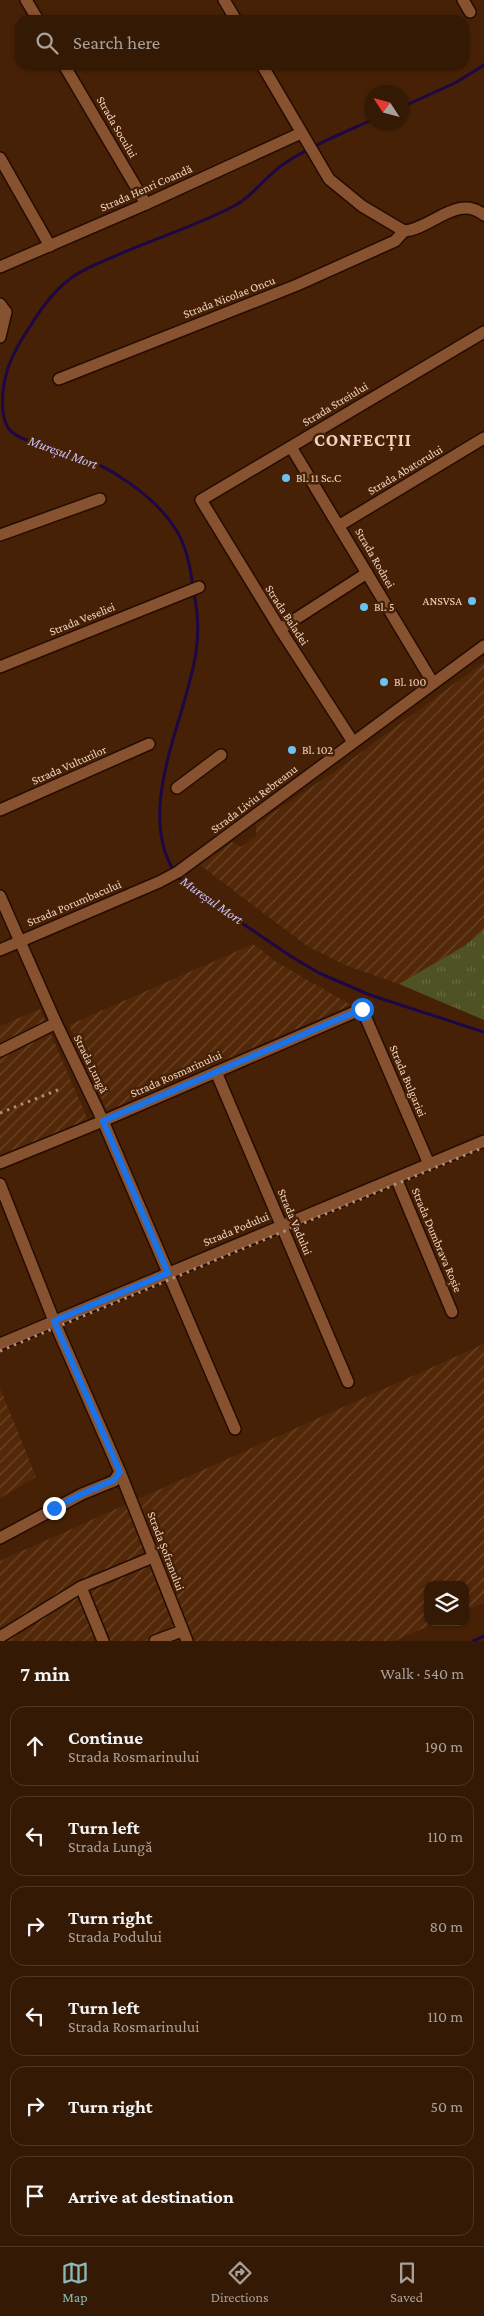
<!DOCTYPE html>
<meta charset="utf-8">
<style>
body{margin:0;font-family:"Crimson Pro",serif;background:#3f2613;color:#f1f3f6}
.controls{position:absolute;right:15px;bottom:15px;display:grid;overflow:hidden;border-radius:10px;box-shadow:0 1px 4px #0004}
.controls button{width:45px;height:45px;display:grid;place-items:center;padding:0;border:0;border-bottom:1px solid #4e3826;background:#341904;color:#f1f3f6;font:25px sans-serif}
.compass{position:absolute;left:364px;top:85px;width:45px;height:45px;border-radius:50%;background:#341904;box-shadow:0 1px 4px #0004;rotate:306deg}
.stop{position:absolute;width:15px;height:15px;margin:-11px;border:4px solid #1a73e8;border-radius:50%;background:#fff}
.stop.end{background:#1a73e8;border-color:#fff;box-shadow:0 1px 5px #0008}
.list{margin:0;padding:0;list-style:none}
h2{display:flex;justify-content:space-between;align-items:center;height:65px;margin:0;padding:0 20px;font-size:21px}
h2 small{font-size:16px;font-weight:400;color:#a9a09a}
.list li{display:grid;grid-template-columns:32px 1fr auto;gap:15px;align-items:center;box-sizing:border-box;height:80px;margin:0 10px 10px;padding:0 10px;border:1px solid #4e3826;border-radius:15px}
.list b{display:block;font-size:19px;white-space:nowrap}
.list p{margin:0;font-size:16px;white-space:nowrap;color:#a9a09a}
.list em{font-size:16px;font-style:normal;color:#a9a09a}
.icon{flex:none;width:28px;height:28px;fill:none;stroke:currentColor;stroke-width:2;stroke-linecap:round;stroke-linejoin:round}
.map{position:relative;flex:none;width:484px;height:1641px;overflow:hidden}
.search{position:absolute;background:#341904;box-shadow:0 1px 4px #0004;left:15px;right:15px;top:15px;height:55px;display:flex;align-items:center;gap:12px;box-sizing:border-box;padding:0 18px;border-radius:15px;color:#a9a09a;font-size:19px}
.sheet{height:605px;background:#341904}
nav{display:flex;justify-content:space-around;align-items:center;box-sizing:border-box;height:70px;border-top:1px solid #4e3826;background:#341904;font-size:14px;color:#a9a09a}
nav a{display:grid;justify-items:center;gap:2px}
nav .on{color:#8bbbb9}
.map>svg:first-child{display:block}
.industrial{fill:url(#industrial-furrows)}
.grass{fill:url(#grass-tufts)}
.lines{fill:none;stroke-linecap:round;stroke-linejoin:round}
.stream{stroke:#1e0744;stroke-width:3}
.minor-casing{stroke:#260c00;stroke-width:14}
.minor{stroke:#865230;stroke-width:11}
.rail{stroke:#b08f79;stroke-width:3;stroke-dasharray:2.5 5;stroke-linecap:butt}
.route{stroke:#1a73e8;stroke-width:6}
.poi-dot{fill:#69c3f1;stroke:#462106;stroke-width:2}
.labels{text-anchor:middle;stroke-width:5;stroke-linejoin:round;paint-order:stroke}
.street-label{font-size:12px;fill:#f2d3c1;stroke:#462106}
.poi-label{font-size:12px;fill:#f2d3c1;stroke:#462106;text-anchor:start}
.water-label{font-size:14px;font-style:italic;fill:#cbc1fb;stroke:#462106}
.district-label{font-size:18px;font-weight:bold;letter-spacing:1px;fill:#f2d3c1;stroke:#462106}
</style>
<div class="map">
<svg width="484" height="1641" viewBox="0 0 484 1641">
<defs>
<pattern id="industrial-furrows" width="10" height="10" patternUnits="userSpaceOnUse" patternTransform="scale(1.25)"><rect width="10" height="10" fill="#522808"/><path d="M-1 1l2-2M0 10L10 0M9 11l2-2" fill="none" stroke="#6b462a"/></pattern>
<pattern id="grass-tufts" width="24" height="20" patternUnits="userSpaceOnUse" patternTransform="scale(1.25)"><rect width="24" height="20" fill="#4f5223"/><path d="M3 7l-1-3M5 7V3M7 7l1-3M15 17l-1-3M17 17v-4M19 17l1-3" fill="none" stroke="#696a41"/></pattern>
</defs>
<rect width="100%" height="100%" fill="#462106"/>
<g class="industrial">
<path d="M484 662V930L464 946 399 984 345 965 307 946 200 865 232 842 241 847 256 836V824L337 770Z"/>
<path d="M253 944 278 963 351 1005 107 1111 69 1025Z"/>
<path d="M40 1009 88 1120 0 1155V1026Z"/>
<path d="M484 1344V1603L465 1611V1585H428V1622H438L394 1641H0V1561Z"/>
<path d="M0 1388 36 1477 0 1498Z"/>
</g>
<path class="grass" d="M484 930V1020L399 984 464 946Z"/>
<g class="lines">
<g class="stream">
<path d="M402 107 455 83 484 65"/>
<path d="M174 871C135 808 187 717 196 652 199 633 198 613 194 594 191 574 189 555 180 537 159 496 104 462 62 450 45 445 19 442 8 428 0 414 2 390 6 375 10 358 19 343 29 328 40 310 53 291 70 279 83 269 99 263 113 257 152 239 194 227 232 207 253 197 265 176 285 163 311 146 343 133 372 120"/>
<path d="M177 876 196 892 292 957 319 973 370 995 484 1032"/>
<path d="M473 1641 484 1636"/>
</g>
<g class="minor-casing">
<g id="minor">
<path d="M26 0 38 20"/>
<path d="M224 0 236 20"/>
<path d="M463 0 470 12"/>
<path d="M64 65 146 204"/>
<path d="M262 65 329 179 362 206 404 231C432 229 457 193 484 215"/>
<path d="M0 158 50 246"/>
<path d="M0 267 146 204 301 133"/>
<path d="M0 304 6 312 0 337"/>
<path d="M59 379 297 285 395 241 404 231"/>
<path d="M291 447 433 683"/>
<path d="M340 525 484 438"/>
<path d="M0 535 100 499"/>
<path d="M280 629 367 573"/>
<path d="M0 667 199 587"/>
<path d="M353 742 280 629 201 500 484 332"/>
<path d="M177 788 221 755"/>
<path d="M0 810 149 744"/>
<path d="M0 896 56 1023 103 1121 235 1429"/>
<path d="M0 950 159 882 178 872 484 646"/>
<path d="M0 1051 56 1023"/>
<path d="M216 1072 348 1382"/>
<path d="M0 1163 103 1121 362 1009 429 1164"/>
<path d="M396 1178 452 1312"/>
<path d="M0 1184 54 1321 120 1472 187 1641"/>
<path d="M0 1344 484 1141"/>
<path d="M0 1538 82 1494 114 1481 120 1472"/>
<path d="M0 1637 81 1587"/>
<path d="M103 1641 81 1587 153 1557"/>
<path d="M155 1641 182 1631"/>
</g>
</g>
<use href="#minor" class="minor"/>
<g class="rail">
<path d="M0 1113 60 1089"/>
<path d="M0 1351 484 1147"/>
</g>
</g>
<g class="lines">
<path class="route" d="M54 1508 82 1494 114 1480 120 1472 54 1321 168 1273 103 1121 362 1009"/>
</g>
<g class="poi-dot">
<circle cx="286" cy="478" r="5"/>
<circle cx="472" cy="601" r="5"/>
<circle cx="364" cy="607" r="5"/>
<circle cx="384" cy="682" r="5"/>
<circle cx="292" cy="750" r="5"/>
</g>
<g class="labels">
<g class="street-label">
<text transform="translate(117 127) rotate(60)" y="4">Strada Socului</text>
<text transform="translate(146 188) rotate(-24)" y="4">Strada Henri Coandă</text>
<text transform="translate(229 297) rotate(-21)" y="4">Strada Nicolae Oncu</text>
<text transform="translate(335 404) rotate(-31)" y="4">Strada Streiului</text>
<text transform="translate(405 470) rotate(-31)" y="4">Strada Abatorului</text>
<text transform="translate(375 558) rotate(60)" y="4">Strada Rodnei</text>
<text transform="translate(287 615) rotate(57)" y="4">Strada Baladei</text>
<text transform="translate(82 619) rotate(-22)" y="4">Strada Veseliei</text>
<text transform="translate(69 765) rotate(-24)" y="4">Strada Vulturilor</text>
<text transform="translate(254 799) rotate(-37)" y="4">Strada Liviu Rebreanu</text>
<text transform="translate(74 903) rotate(-23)" y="4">Strada Porumbacului</text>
<text transform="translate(91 1064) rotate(64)" y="4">Strada Lungă</text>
<text transform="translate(176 1074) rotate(-24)" y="4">Strada Rosmarinului</text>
<text transform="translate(408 1081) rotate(67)" y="4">Strada Bulgariei</text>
<text transform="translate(295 1222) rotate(67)" y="4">Strada Vadului</text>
<text transform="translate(236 1229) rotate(-23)" y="4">Strada Podului</text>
<text transform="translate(437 1240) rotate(67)" y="4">Strada Dumbrava Roșie</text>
<text transform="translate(166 1551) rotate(69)" y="4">Strada Șofranului</text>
</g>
<g class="poi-label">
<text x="296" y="482">Bl. 11 Sc.C</text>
<text x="462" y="605" text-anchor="end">ANSVSA</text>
<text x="374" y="611">Bl. 5</text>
<text x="394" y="686">Bl. 100</text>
<text x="302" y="754">Bl. 102</text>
</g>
<g class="water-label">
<text transform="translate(63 452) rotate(20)" y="5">Mureșul Mort</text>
<text transform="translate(212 900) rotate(35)" y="5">Mureșul Mort</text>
</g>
<g class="district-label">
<text x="363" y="446">CONFECȚII</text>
</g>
</g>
</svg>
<div class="controls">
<button><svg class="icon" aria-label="layers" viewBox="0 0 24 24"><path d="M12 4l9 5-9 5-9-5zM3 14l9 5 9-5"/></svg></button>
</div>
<svg class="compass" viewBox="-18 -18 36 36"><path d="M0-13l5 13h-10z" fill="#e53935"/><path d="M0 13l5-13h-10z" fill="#a9a09a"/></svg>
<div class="stop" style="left:362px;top:1009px"></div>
<div class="stop end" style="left:54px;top:1508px"></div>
<div class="search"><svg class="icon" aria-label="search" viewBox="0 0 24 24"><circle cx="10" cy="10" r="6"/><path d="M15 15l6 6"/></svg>Search here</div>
</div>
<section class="sheet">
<h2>7 min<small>Walk · 540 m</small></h2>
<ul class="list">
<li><svg class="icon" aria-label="ahead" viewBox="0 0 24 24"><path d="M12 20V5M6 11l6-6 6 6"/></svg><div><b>Continue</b><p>Strada Rosmarinului</p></div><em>190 m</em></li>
<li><svg class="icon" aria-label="left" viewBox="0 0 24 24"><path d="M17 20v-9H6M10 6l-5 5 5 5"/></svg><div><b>Turn left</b><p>Strada Lungă</p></div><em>110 m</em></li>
<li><svg class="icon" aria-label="right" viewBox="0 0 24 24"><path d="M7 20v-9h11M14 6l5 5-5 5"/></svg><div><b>Turn right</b><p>Strada Podului</p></div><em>80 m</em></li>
<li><svg class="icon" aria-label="left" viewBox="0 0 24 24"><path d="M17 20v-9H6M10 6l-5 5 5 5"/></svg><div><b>Turn left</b><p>Strada Rosmarinului</p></div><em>110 m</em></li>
<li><svg class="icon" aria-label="right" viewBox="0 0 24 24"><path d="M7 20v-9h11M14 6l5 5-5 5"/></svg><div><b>Turn right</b></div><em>50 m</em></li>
<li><svg class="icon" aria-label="arrive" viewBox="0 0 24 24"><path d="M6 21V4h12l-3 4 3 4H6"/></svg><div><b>Arrive at destination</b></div></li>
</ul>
</section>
<nav>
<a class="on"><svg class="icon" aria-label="map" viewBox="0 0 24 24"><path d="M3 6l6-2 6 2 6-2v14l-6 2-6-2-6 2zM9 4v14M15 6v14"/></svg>Map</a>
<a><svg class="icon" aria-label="directions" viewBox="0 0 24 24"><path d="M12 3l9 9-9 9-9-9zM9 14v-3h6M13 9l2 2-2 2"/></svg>Directions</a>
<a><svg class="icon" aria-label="saved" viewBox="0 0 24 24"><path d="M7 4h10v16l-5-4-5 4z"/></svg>Saved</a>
</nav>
